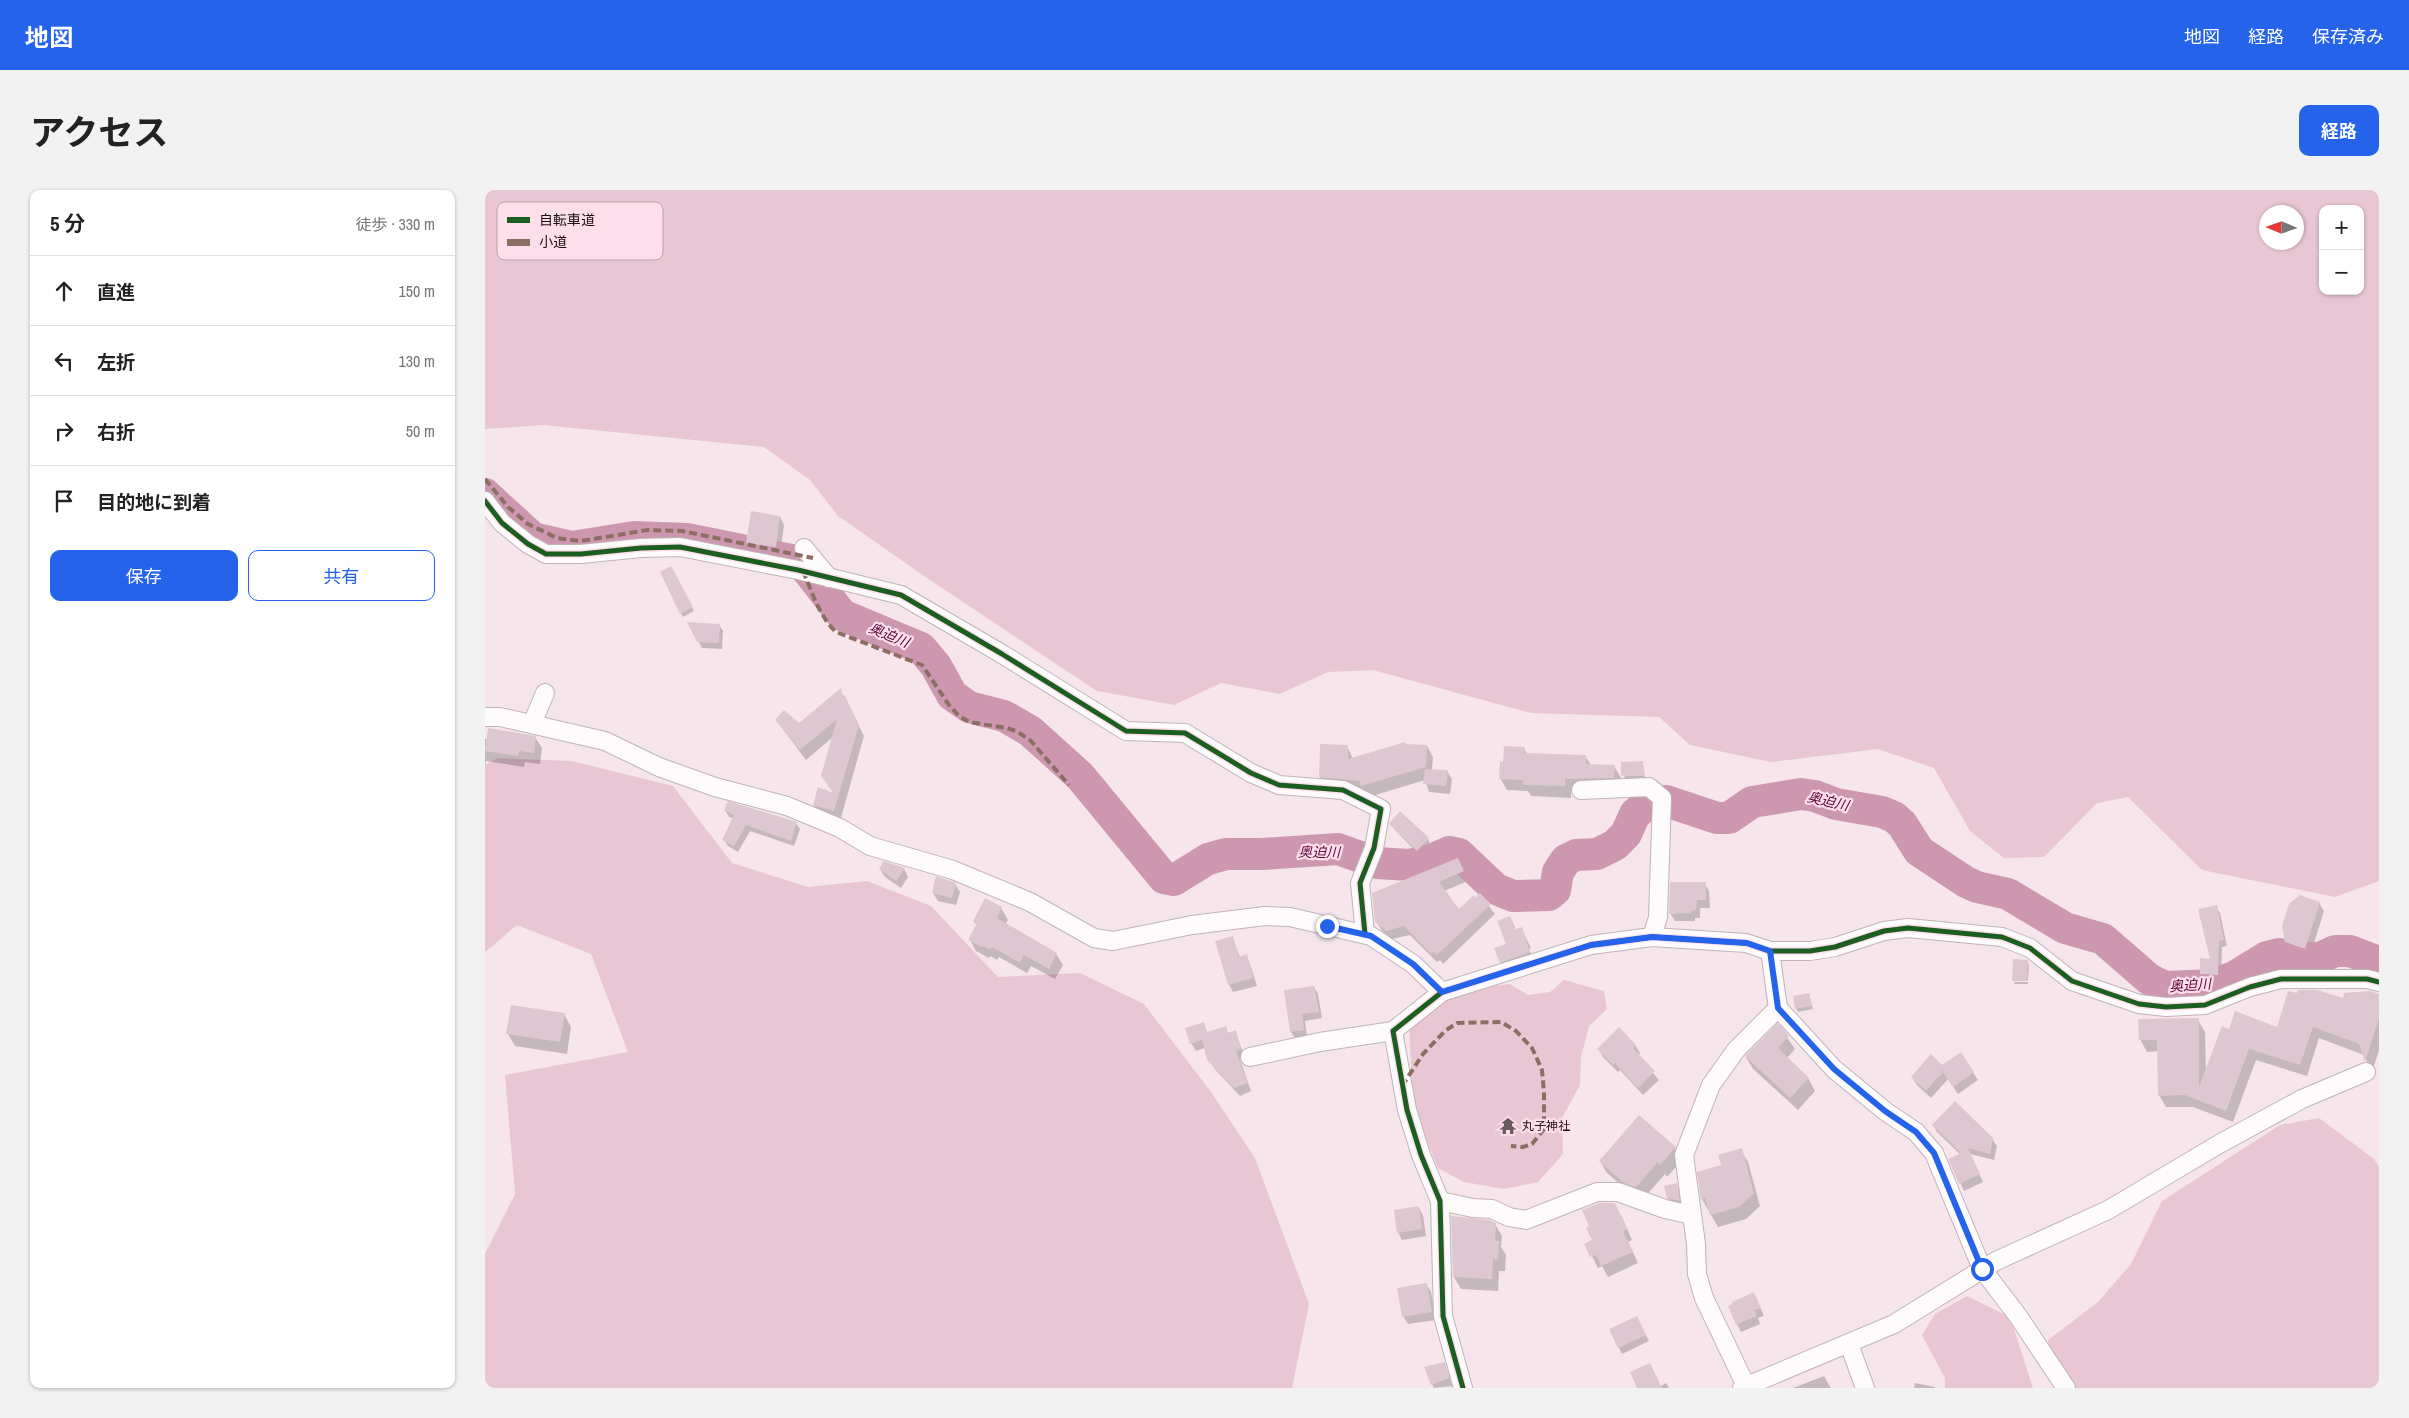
<!DOCTYPE html>
<html lang="ja">
<meta charset="utf-8">
<style>
body{margin:0;font-family:"Archivo Narrow","Noto Sans JP",sans-serif;background:#f2f2f2;color:#222}
.controls{position:absolute;right:15px;top:15px;display:grid;overflow:hidden;border-radius:10px;box-shadow:0 1px 4px #0004}
.controls button{width:45px;height:45px;display:grid;place-items:center;padding:0;border:0;border-bottom:1px solid #e0e0e0;background:#fff;color:#222;font:25px sans-serif}
.compass{position:absolute;left:1774px;top:15px;width:45px;height:45px;border-radius:50%;background:#fff;box-shadow:0 1px 4px #0004;rotate:272deg}
.stop{position:absolute;width:15px;height:15px;margin:-11px;border:4px solid #2563eb;border-radius:50%;background:#fff}
.stop.end{background:#2563eb;border-color:#fff;box-shadow:0 1px 5px #0008}
.list{margin:0;padding:0;list-style:none}
h2{display:flex;justify-content:space-between;align-items:center;height:65px;margin:0;padding:0 20px;font-size:21px}
h2 small{font-size:16px;font-weight:400;color:#767676}
.list li{display:grid;grid-template-columns:32px 1fr auto;gap:15px;align-items:center;box-sizing:border-box;height:70px;padding:0 20px;border-top:1px solid #e0e0e0}
.list b{display:block;font-size:19px;white-space:nowrap}
.list em{font-size:16px;font-style:normal;color:#767676}
.actions{display:flex;gap:10px;padding:15px 20px}
.actions a{flex:1;padding:11px 0;border:1px solid #2563eb;border-radius:10px;text-align:center;font-size:18px;color:#2563eb}
.actions .main{background:#2563eb;color:#fff}
.icon{flex:none;width:28px;height:28px;fill:none;stroke:currentColor;stroke-width:2;stroke-linecap:round;stroke-linejoin:round}
.map{position:relative;flex:none;width:1894px;height:1198px;overflow:hidden;border-radius:10px}
header{display:flex;align-items:center;gap:30px;box-sizing:border-box;height:70px;padding:0 25px;background:#2563eb;color:#fff}
header strong{font-size:24px}
nav{display:flex;gap:28px;margin-inline-start:auto;font-size:18px}
.intro{display:flex;align-items:center;justify-content:space-between;box-sizing:border-box;height:120px;padding:0 30px}
h1{margin:0;font-size:35px}
.button{padding:12px 22px;border-radius:10px;background:#2563eb;color:#fff;font-size:18px;font-weight:700}
main{display:flex;gap:30px;padding:0 30px}
aside{flex:1;background:#fff;border-radius:10px;box-shadow:0 1px 4px #0004}
.map>svg:first-child{display:block}
.green{fill:#e8c6d4;fill-rule:evenodd}
.shadow{fill:#0003}
.lines{fill:none;stroke-linecap:round;stroke-linejoin:round}
.river{stroke:#cd98af;stroke-width:32}
.building{fill:#ddc8d1}
.street-casing{stroke:#c1b3b8;stroke-width:20}
.street{stroke:#fefbfc;stroke-width:18}
.quiet{stroke:#8d6e63;stroke-width:4;stroke-dasharray:8 4;stroke-linecap:butt}
.cycleway-casing{stroke:#fddfeb;stroke-width:8}
.cycleway{stroke:#1b5e20;stroke-width:5}
.route{stroke:#2563eb;stroke-width:6}
.labels{text-anchor:middle;stroke-width:4.5;stroke-linejoin:round;paint-order:stroke}
.poi-label{font-size:12px;fill:#1b0f14;stroke:#fddfeb;text-anchor:start}
.water-label{font-size:14px;font-style:italic;fill:#5a0336;stroke:#fddfeb}
.key{fill:#fddfeb;stroke:#b9a1aa;stroke-width:1}
.key-label{font-size:14px;fill:#1b0f14}
</style>
<header>
<strong>地図</strong>
<nav><a>地図</a><a>経路</a><a>保存済み</a></nav>
</header>
<div class="intro"><h1>アクセス</h1><a class="button">経路</a></div>
<main>
<aside>
<h2>5 分<small>徒歩 · 330 m</small></h2>
<ul class="list">
<li><svg class="icon" aria-label="ahead" viewBox="0 0 24 24"><path d="M12 20V5M6 11l6-6 6 6"/></svg><div><b>直進</b></div><em>150 m</em></li>
<li><svg class="icon" aria-label="left" viewBox="0 0 24 24"><path d="M17 20v-9H6M10 6l-5 5 5 5"/></svg><div><b>左折</b></div><em>130 m</em></li>
<li><svg class="icon" aria-label="right" viewBox="0 0 24 24"><path d="M7 20v-9h11M14 6l5 5-5 5"/></svg><div><b>右折</b></div><em>50 m</em></li>
<li><svg class="icon" aria-label="arrive" viewBox="0 0 24 24"><path d="M6 21V4h12l-3 4 3 4H6"/></svg><div><b>目的地に到着</b></div></li>
</ul>
<div class="actions"><a class="main">保存</a><a>共有</a></div>
</aside>
<div class="map">
<svg width="1894" height="1198" viewBox="0 0 1894 1198">
<rect width="100%" height="100%" fill="#f6e6ec"/>
<g class="green">
<path d="M0 0H1894V691L1850 707 1717 680 1643 607 1612 613 1559 667 1519 668 1485 641 1449 578 1393 559 1286 572 1205 555 1174 527 1046 523 888 480 843 482 795 504 736 493 689 515 612 501 445 390 353 326 325 290 279 257 58 235 0 239ZM1838 19H1875V101H1838ZM1812 22V52H1782V22Z"/>
<path d="M13 568 87 571 188 596 247 673 323 697 382 691 446 716 513 787 595 783 659 814 726 902 770 968 824 1114 807 1198H0V1064L30 1004 20 885 143 862 106 764 32 735 0 762V575Z"/>
<path d="M1079 790 1119 801 1122 819 1104 836 1096 867 1095 895 1077 928 1078 964 1053 992 1019 999 979 992 953 978 928 916 924 833 936 820 988 798 1025 794 1043 805 1065 802Z"/>
<path d="M1834 928 1889 969 1894 977V1198H1569L1564 1184 1563 1150 1613 1112 1646 1074 1677 1011 1795 935Z"/>
<path d="M1482 1106 1525 1127 1548 1198H1460V1188L1437 1145 1450 1124Z"/>
</g>
<g class="shadow">
<path d="M295 327 299 335 295 365 267 361 263 353Z"/>
<path d="M186 377 209 421 198 427 196 423Z"/>
<path d="M204 433 234 435 238 441 237 459 217 458Z"/>
<path d="M355 500 379 546 355 631 335 625 329 615 349 604 337 586 348 547 321 570 292 531 314 535Z"/>
<path d="M50 547 57 558 55 574 40 572 39 577 1 571 0 576V549Z"/>
<path d="M836 556H862L868 569 921 556H942L948 567 947 581H962L967 589 965 604 944 602 940 590 884 607 842 598 835 587Z"/>
<path d="M1039 558 1042 564 1100 566 1106 575 1129 576 1136 588 1135 599 1086 601V608L1046 606 1043 601 1022 600 1015 588 1019 573Z"/>
<path d="M1137 573H1158L1160 589 1140 590Z"/>
<path d="M240 620 311 633 315 639 309 656 265 641 253 662 243 656 239 650 249 629 244 627Z"/>
<path d="M906 633 943 649 947 657 937 668 910 640Z"/>
<path d="M973 669 983 691 959 701 974 721 995 705 1010 724 958 774 955 770 952 772 925 745 907 749 897 741 891 731Z"/>
<path d="M395 679H419L423 687 416 698 400 687Z"/>
<path d="M470 694 475 702 471 715 453 711 448 703Z"/>
<path d="M1220 694 1224 701 1225 718H1215V728H1210V731H1190L1185 723Z"/>
<path d="M1834 713 1839 721 1825 766 1806 760 1801 751Z"/>
<path d="M1731 717 1735 723 1742 756 1737 757 1736 791 1720 790 1716 784 1726 770Z"/>
<path d="M516 718 523 730 520 734 571 764 578 775 570 789 546 776 542 783 514 767 512 770 505 766 504 768 491 761 485 750 492 736 489 731Z"/>
<path d="M1036 738 1046 758 1044 759 1048 769 1020 778 1016 772 1022 754 1031 740Z"/>
<path d="M747 747 755 767 761 766 765 774 772 796 748 802 744 794Z"/>
<path d="M1529 771H1542L1544 775 1543 790 1528 791Z"/>
<path d="M1529 792H1543V794H1530Z"/>
<path d="M829 797 833 804 837 828 820 831 822 846 810 848 806 842Z"/>
<path d="M1324 804 1328 819 1313 822 1311 818Z"/>
<path d="M1894 805V860L1887 882 1879 865 1834 848 1822 886 1771 870 1748 932 1708 917H1681L1674 905V861L1662 862 1655 849 1713 830 1720 842 1721 883 1744 840 1792 839 1858 809Z"/>
<path d="M79 824 86 837 82 864 30 856 23 844Z"/>
<path d="M718 833 723 843 740 838 744 844 750 842 760 867 755 869 766 901 755 906 729 878 720 858 711 861 706 853Z"/>
<path d="M1293 835 1310 859 1302 868 1323 888 1330 901 1313 920 1268 879 1261 867Z"/>
<path d="M1150 855 1155 863 1153 865 1174 890 1158 905 1135 880 1133 882 1118 867 1114 860Z"/>
<path d="M1476 864 1493 890 1473 904 1463 889 1446 908 1432 895 1427 887 1457 877Z"/>
<path d="M1448 935 1507 949 1512 956 1509 970 1485 964 1498 992 1479 1001 1465 970 1476 965 1452 942Z"/>
<path d="M1190 958 1197 970 1182 987 1180 984 1158 1009 1148 1005 1122 983 1115 971Z"/>
<path d="M1256 960 1263 972 1275 1016 1261 1029 1233 1037 1217 1009 1238 976Z"/>
<path d="M1191 995 1196 1002 1198 1019 1188 1016 1183 1008Z"/>
<path d="M933 1017 938 1025 941 1046 917 1050 913 1042Z"/>
<path d="M1136 1025 1147 1050 1143 1052 1153 1073 1123 1087 1117 1076 1113 1078 1101 1054 1108 1051Z"/>
<path d="M1010 1034 1017 1046 1016 1057 1021 1065 1020 1081H1014L1013 1101 976 1099 969 1087Z"/>
<path d="M941 1094 946 1102 951 1130 923 1134 918 1126Z"/>
<path d="M1269 1104 1279 1126 1273 1128 1275 1134 1256 1142 1252 1134Z"/>
<path d="M1155 1133 1164 1151 1137 1164 1125 1140Z"/>
<path d="M959 1174 968 1196 949 1198 947 1194Z"/>
<path d="M1146 1183 1176 1196 1181 1193 1184 1198H1153Z"/>
<path d="M1339 1186 1346 1198H1308Z"/>
<path d="M1430 1193 1450 1197V1198H1429Z"/>
</g>
<g class="lines">
<path class="river" d="M0 304 48 348 87 357 149 347 202 349 316 372 357 425 436 458 451 476 467 505 484 517 519 526 545 541 595 586 679 688 689 690 723 669 741 664H777L853 659 892 673 924 675 946 670 964 662 974 664 1011 699 1028 706 1064 705 1070 700 1073 682 1081 670 1091 665 1112 664 1130 655 1141 644 1150 624 1161 615 1181 611 1232 628H1244L1267 612 1316 604 1330 606 1351 614 1397 622 1409 627 1417 634 1434 661 1481 692 1492 697 1523 704 1580 738 1618 749 1664 789 1680 797 1729 795 1751 786 1782 767 1794 764 1816 768H1835L1850 761H1865L1894 772"/>
</g>
<g class="building">
<path d="M266 321 295 326 291 357 261 353Z"/>
<path d="M186 376 208 417 195 424 175 382Z"/>
<path d="M202 432 235 434 234 453 212 452Z"/>
<path d="M356 498 358 510 359 504 374 535 349 621 328 615 333 597 349 603 336 586 352 529 315 560 290 530 299 520 314 533Z"/>
<path d="M3 538 51 546 49 563 34 561 33 566 0 561Z"/>
<path d="M920 552 921 554 942 555 941 577 876 596 875 591 834 587 835 554 863 555V569Z"/>
<path d="M1019 556 1040 557V563L1101 565V574L1130 575 1129 588 1080 589V596L1038 595V590L1014 589 1015 571 1018 572Z"/>
<path d="M1158 571 1159 586H1136V572Z"/>
<path d="M940 579 963 580 961 596 938 594Z"/>
<path d="M243 611 312 632 306 651 261 635 249 656 237 650 249 625 239 620Z"/>
<path d="M915 621 944 648 932 661 904 634Z"/>
<path d="M973 668 979 681 954 692 974 719 989 705 990 708 995 703 1006 714 952 765 949 762 946 764 919 736 901 741 890 732 887 703Z"/>
<path d="M399 671 420 678 411 691 394 679Z"/>
<path d="M451 686 471 693 467 708 447 703Z"/>
<path d="M1185 692H1221V710H1212L1211 720 1206 721 1207 723 1184 724Z"/>
<path d="M1815 705 1835 712 1820 759 1800 752 1797 736 1804 714Z"/>
<path d="M500 708 517 717 512 728 572 763 564 779 539 765 535 773 507 757 506 760 498 756 497 757 483 750 492 733 488 731Z"/>
<path d="M1732 715 1739 750 1734 751 1733 785 1715 784V768L1725 769 1713 719Z"/>
<path d="M1025 726 1031 739 1037 737 1045 762 1015 773 1009 758 1021 754 1012 731Z"/>
<path d="M748 746 754 767 762 764 768 788 743 795 730 751Z"/>
<path d="M1528 769 1543 770 1542 791 1527 790Z"/>
<path d="M829 796 834 822 817 824 819 840 805 842 799 800Z"/>
<path d="M1813 800H1832L1858 808 1859 803 1885 801 1894 804V828L1880 872 1874 854 1828 837 1815 875 1764 859 1741 921 1700 905 1673 906 1672 850H1654L1653 829 1714 828V897L1737 836 1744 839 1750 821 1792 837 1803 801 1812 803Z"/>
<path d="M1324 803 1327 816 1310 819 1308 806Z"/>
<path d="M26 815 80 823 75 852 21 844Z"/>
<path d="M719 832 722 842 741 836 743 843 751 840 756 859 751 861 763 893 749 898 722 870 717 850 705 854 700 838Z"/>
<path d="M1293 833 1304 846 1293 858 1324 888 1305 908 1260 866Z"/>
<path d="M1134 837 1151 855 1148 858 1170 881 1153 898 1130 873 1128 875 1112 859Z"/>
<path d="M1476 862 1489 882 1468 897 1458 882 1441 901 1426 887 1446 864 1457 875Z"/>
<path d="M1470 911 1508 948 1505 964 1483 958 1495 984 1474 994 1463 969 1476 963 1447 935Z"/>
<path d="M1154 925 1191 957 1174 976 1173 972 1151 997 1139 993 1114 971Z"/>
<path d="M1257 958 1269 1003 1254 1017 1225 1025 1220 1008 1216 1010 1212 982 1236 975 1233 965Z"/>
<path d="M1192 993 1195 1011 1182 1008 1179 996Z"/>
<path d="M1114 1013H1130L1142 1039 1138 1041 1148 1062 1116 1076 1111 1065 1105 1067 1099 1054 1107 1050 1101 1038 1104 1036 1097 1020Z"/>
<path d="M934 1016 937 1039 912 1043 909 1020Z"/>
<path d="M966 1026 1004 1030 1011 1033 1010 1051H1014L1013 1070 1008 1069 1007 1089 968 1087Z"/>
<path d="M942 1093 947 1122 917 1127 912 1098Z"/>
<path d="M1269 1102 1276 1118 1269 1120 1272 1126 1251 1135 1243 1116 1247 1114V1112Z"/>
<path d="M1152 1126 1161 1145 1133 1158 1124 1139Z"/>
<path d="M960 1172 964 1188 946 1195 939 1177Z"/>
<path d="M1165 1173 1177 1198H1152L1145 1182Z"/>
</g>
<g class="lines">
<g class="street-casing">
<g id="street">
<path d="M0 311 17 333 43 354 61 364H96L156 358 195 357 313 380 416 405 517 464 641 541 700 543 766 583 794 595 858 600 896 619 889 658 875 693 880 744"/>
<path d="M319 358 344 388"/>
<path d="M0 527H15L120 551 174 577 230 597 302 616 355 638 385 656 468 680 545 712 609 748 628 751 707 735 780 726 805 727 886 746 928 774 957 802"/>
<path d="M47 534 60 503"/>
<path d="M1096 600 1164 597 1177 608 1173 727 1167 747"/>
<path d="M1285 761 1293 818 1349 879 1400 921 1431 942 1449 963 1497 1079 1533 1126 1581 1198"/>
<path d="M765 867 835 852 908 841"/>
<path d="M955 1011 988 1018 1007 1019 1024 1027 1041 1030 1112 1002H1133L1180 1019 1207 1025"/>
<path d="M1364 1154 1380 1198"/>
<path d="M1261 1196 1219 1108 1212 1084 1211 1054 1199 965 1226 895 1251 860 1293 818"/>
<path d="M978 1198 958 1126 955 1011 936 965 922 920 908 841 957 802 1106 755 1167 747 1261 753 1285 761H1325L1350 757 1399 741 1423 738 1517 747 1545 758 1587 791 1654 814 1681 817 1720 815 1765 797 1796 789H1882L1894 792"/>
<path d="M1257 1198 1409 1134 1511 1071 1623 1020 1736 953 1817 909 1881 882"/>
</g>
</g>
<use href="#street" class="street"/>
<g class="quiet">
<path d="M0 289 23 317 43 334 72 348 96 351 163 340 197 341 328 368"/>
<path d="M318 381C327 402 334 426 351 442L437 475 464 515 474 526 484 532 522 538 533 542 546 551 584 595"/>
<path d="M917 896 938 864 960 841 972 833 1016 832 1031 841 1047 858 1057 880 1059 903V939L1047 954 1038 957 1026 956"/>
</g>
<g class="cycleway-casing">
<g id="cycleway">
<path d="M0 311 17 333 43 354 61 364H96L156 358 195 357 313 380 416 405 517 464 641 541 700 543 766 583 794 595 858 600 896 619 889 658 875 693 880 744"/>
<path d="M978 1198 958 1126 955 1011 936 965 922 920 908 841 957 802 1106 755 1167 747 1261 753 1285 761H1325L1350 757 1399 741 1423 738 1517 747 1545 758 1587 791 1654 814 1681 817 1720 815 1765 797 1796 789H1882L1894 792"/>
</g>
</g>
<use href="#cycleway" class="cycleway"/>
</g>
<g class="lines">
<path class="route" d="M842 736 886 746 928 774 957 802 1106 755 1167 747 1262 753 1285 761 1293 818 1349 879 1400 921 1431 942 1449 963 1497 1079"/>
</g>
<defs>
<g id="temple-bare" transform="scale(1.35)"><path d="M0-6L5-2H3V0L6.5 2.5H4V6H1.5V3h-3V6H-4V2.5H-6.5L-3 0V-2H-5Z" fill="#685a60" stroke="#fddfeb" stroke-width="2.5" paint-order="stroke"/></g>
</defs>
<g fill-rule="evenodd">
<use href="#temple-bare" x="1023" y="936"/>
</g>
<g class="labels">
<g class="poi-label">
<text x="1037" y="940">丸子神社</text>
</g>
<g class="water-label">
<text transform="translate(404 445) rotate(23)" y="5">奥迫川</text>
<text transform="translate(1343 611) rotate(13)" y="5">奥迫川</text>
<text transform="translate(834 662) rotate(1)" y="5">奥迫川</text>
<text transform="translate(1705 795) rotate(-4)" y="5">奥迫川</text>
</g>
</g>
<rect x="12" y="12" width="166" height="58" rx="8" class="key"/>
<rect x="22" y="27" width="23" height="6" fill="#1b5e20"/>
<rect x="22" y="49" width="23" height="7" fill="#8d6e63"/>
<g class="key-label">
<text x="54" y="35">自転車道</text>
<text x="54" y="57">小道</text>
</g>
</svg>
<div class="controls">
<button>+</button>
<button>−</button>
</div>
<svg class="compass" viewBox="-18 -18 36 36"><path d="M0-13l5 13h-10z" fill="#e53935"/><path d="M0 13l5-13h-10z" fill="#767676"/></svg>
<div class="stop" style="left:1497px;top:1079px"></div>
<div class="stop end" style="left:842px;top:736px"></div>
</div>
</main>
